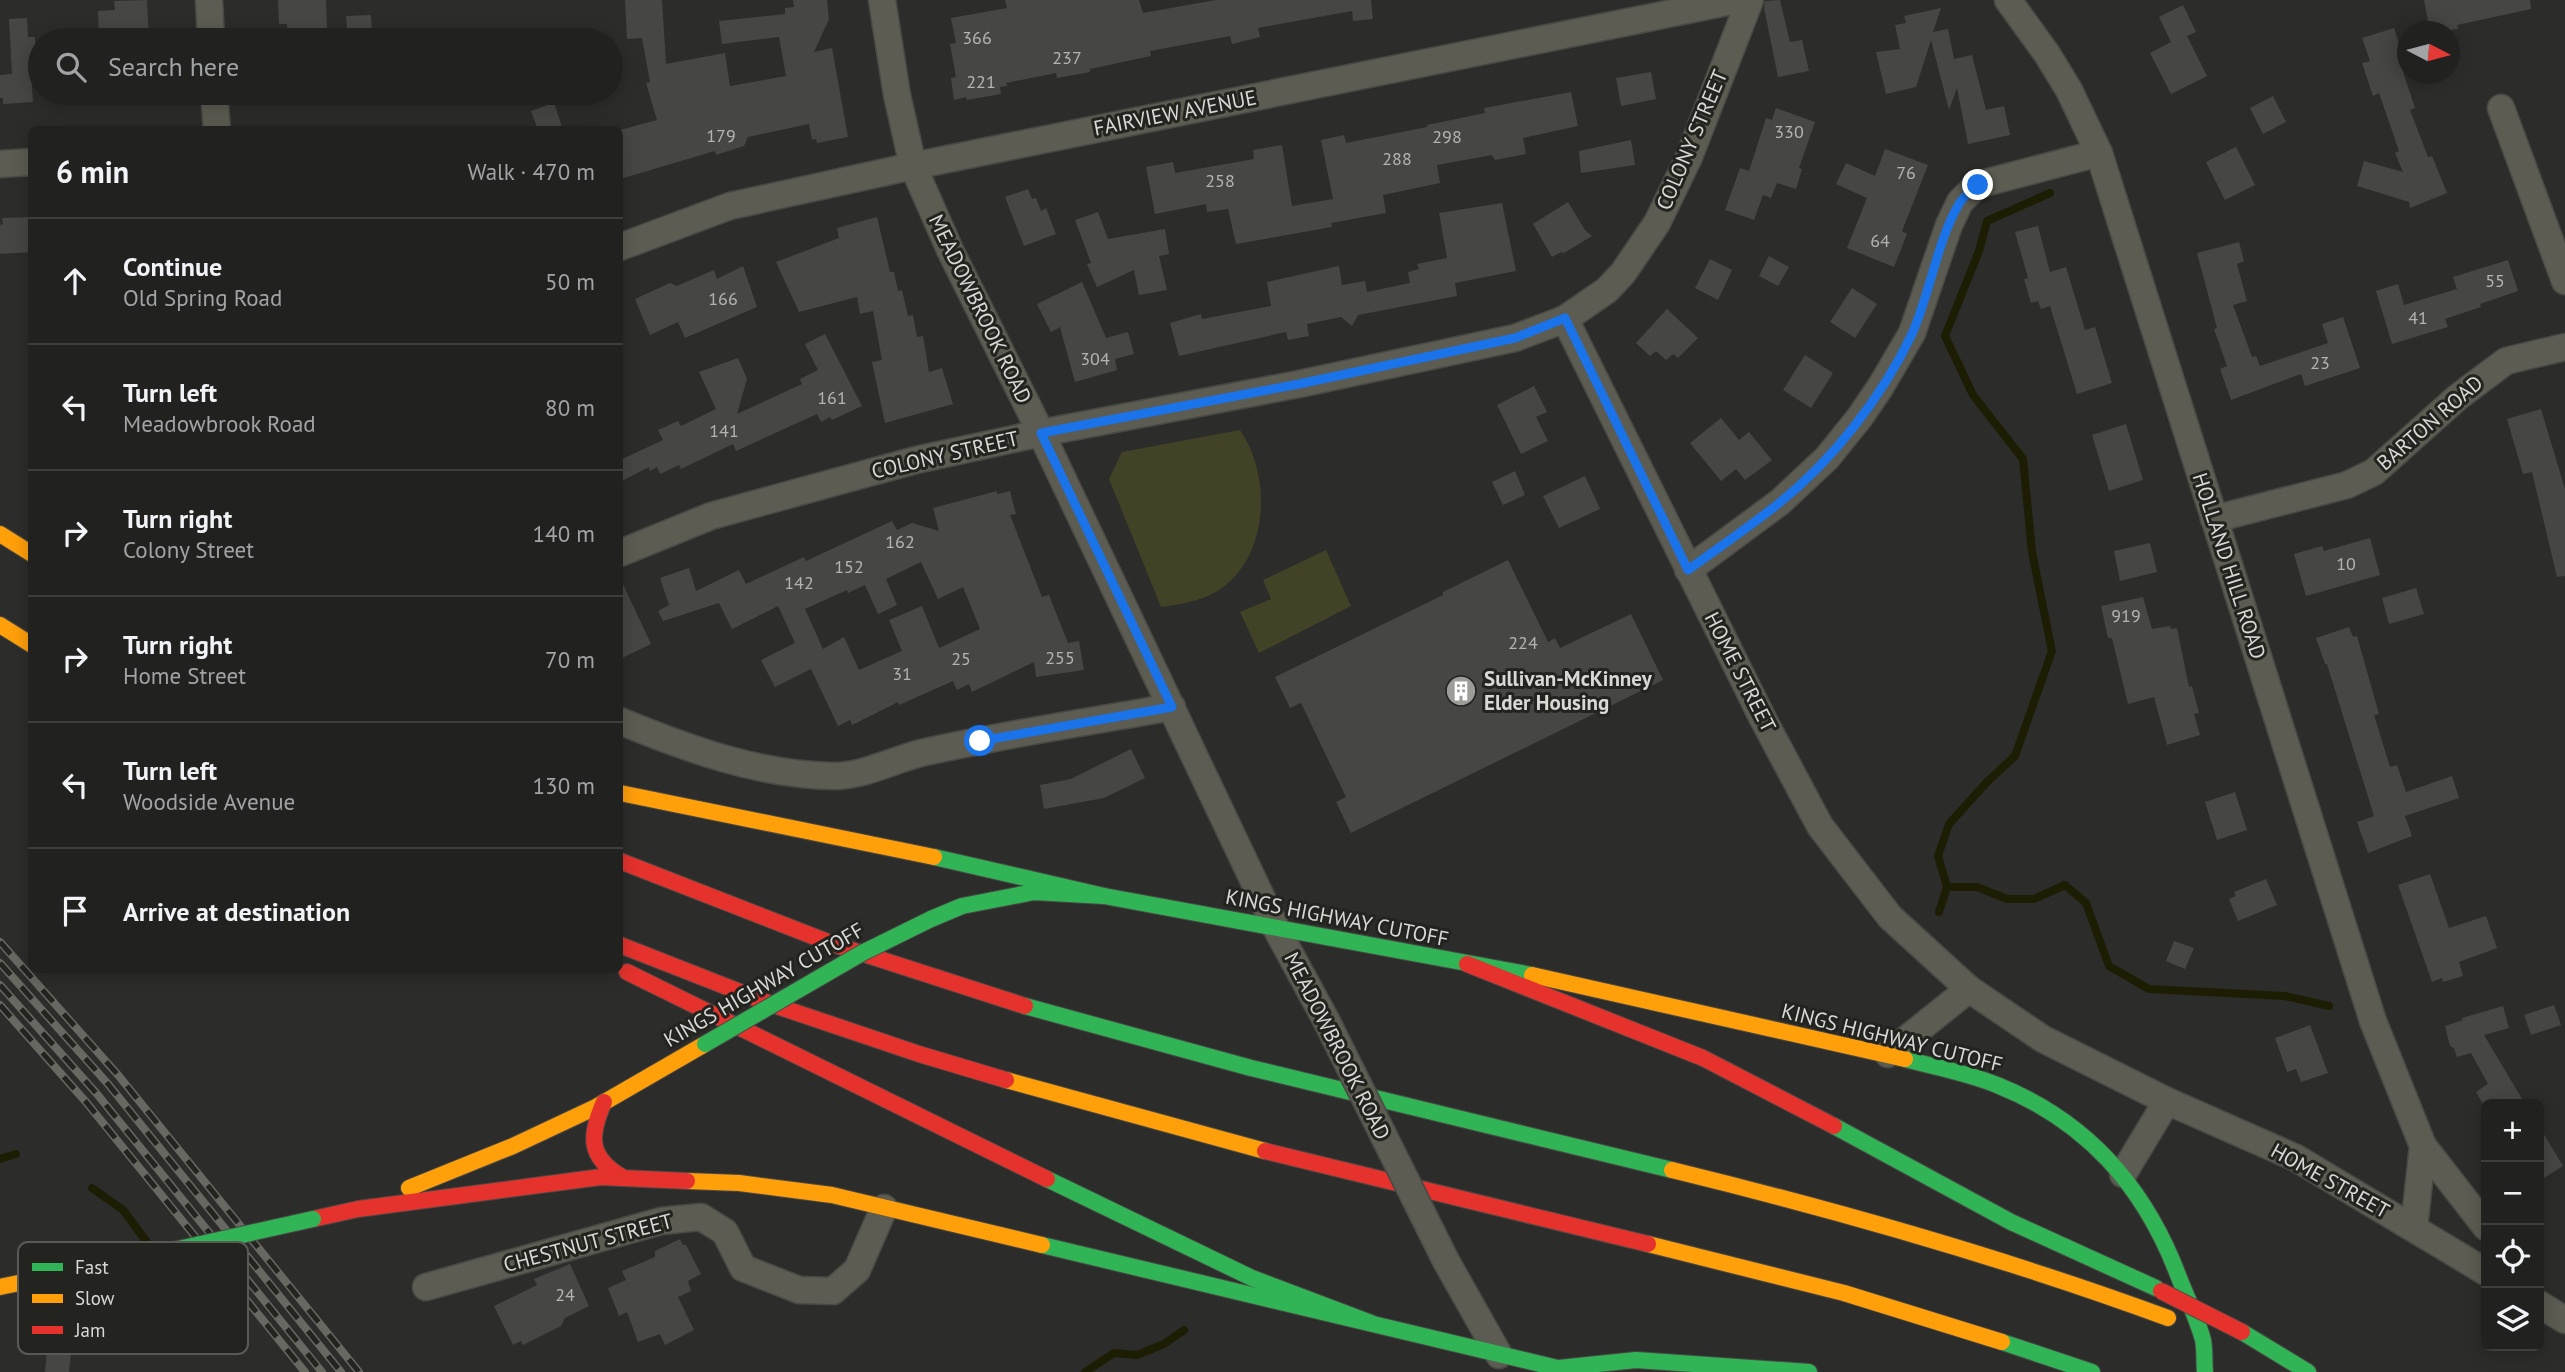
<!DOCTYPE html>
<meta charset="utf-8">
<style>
body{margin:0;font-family:"PT Sans",sans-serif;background:#292929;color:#f1f3f6}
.controls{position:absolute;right:21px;bottom:21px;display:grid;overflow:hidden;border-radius:10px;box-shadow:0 4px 18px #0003}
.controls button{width:63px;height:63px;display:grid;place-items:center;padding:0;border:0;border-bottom:2px solid #3e3e3e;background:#212120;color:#f1f3f6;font:35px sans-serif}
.compass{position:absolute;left:2397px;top:21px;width:63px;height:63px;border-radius:50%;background:#212120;box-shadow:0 4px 18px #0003;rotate:96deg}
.stop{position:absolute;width:21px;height:21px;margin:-16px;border:5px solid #1a73e8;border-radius:50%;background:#fff}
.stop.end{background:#1a73e8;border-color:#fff;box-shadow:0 2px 7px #0008}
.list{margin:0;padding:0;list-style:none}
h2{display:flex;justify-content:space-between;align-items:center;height:91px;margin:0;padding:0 28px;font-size:30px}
h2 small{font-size:23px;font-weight:400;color:#a2a3a5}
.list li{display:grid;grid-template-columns:46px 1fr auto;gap:21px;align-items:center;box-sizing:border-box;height:126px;padding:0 28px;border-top:2px solid #3e3e3e}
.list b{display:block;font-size:26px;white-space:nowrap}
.list p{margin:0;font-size:23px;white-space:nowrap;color:#a2a3a5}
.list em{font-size:23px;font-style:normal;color:#a2a3a5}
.icon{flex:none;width:38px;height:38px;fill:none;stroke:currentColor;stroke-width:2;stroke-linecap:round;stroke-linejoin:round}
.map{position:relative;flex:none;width:2565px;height:1372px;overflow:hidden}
.search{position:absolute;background:#212120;box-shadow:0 4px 18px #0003;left:28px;top:28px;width:595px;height:77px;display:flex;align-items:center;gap:18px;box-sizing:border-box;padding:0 24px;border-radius:38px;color:#a2a3a5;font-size:26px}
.panel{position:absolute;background:#212120;box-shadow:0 4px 18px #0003;left:28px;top:126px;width:595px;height:847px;border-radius:10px}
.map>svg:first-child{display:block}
.green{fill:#424227}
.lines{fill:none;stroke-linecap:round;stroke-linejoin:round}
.stream{stroke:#1d1d04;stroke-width:8}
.building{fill:#464645;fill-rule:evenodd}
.street-casing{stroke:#484845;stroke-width:29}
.fast-casing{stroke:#484845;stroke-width:18}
.slow-casing{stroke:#484845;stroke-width:18}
.jam-casing{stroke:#484845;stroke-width:18}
.street{stroke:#5c5c52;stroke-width:26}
.fast{stroke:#30b455;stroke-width:16}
.slow{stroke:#ff9f0a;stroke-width:16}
.jam{stroke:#e5322d;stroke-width:16}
.rail-casing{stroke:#686862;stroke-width:8}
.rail{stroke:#23231f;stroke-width:5;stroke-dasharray:16;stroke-linecap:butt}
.street-bridge-casing{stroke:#484845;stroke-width:29;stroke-linecap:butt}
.fast-bridge-casing{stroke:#484845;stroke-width:18;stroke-linecap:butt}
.jam-bridge-casing{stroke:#484845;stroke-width:18;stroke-linecap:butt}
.street-bridge{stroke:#5c5c52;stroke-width:26}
.fast-bridge{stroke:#30b455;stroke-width:16}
.jam-bridge{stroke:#e5322d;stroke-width:16}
.route{stroke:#1a73e8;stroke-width:9}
.labels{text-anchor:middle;stroke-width:6;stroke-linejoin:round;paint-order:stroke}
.number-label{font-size:18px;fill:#b4b4b1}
.street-label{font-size:21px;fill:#d8d8d5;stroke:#23231f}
.poi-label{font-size:21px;font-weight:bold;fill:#d8d8d5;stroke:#23231f;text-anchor:start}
.key{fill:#23231f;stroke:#595956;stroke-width:2}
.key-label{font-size:19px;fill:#d8d8d5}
</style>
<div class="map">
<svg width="2565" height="1372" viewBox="0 0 2565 1372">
<rect width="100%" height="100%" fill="#2c2c2a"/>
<g class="green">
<path d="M1240 430C1274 479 1269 568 1208 596 1194 602 1177 605 1161 607L1109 479 1122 452Z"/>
<path d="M1326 550 1351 606 1259 653 1240 612 1271 599 1263 580Z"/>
</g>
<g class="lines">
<g class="stream">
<path d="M1947 887H1977L2007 899H2034L2065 885 2086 903 2109 966 2149 989 2285 996 2329 1006"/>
<path d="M1939 912 1947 887 1938 856 1949 824 1987 782 2015 756 2052 651 2032 552 2023 459 1973 395 1945 336 1979 251 1987 221 2050 193"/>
<path d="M0 1159 16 1154"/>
<path d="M92 1188 123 1210 149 1245"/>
<path d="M163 1263 176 1281 181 1308"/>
<path d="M1085 1372 1114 1353 1137 1355 1164 1344 1184 1330"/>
</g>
</g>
<g class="building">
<path d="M147 0 149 40H99L98 11 115 10 114 1Z"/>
<path d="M278 0H326L327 29H317L315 33 287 34V24H279Z"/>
<path d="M625 0H662L666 64 725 53 730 86 786 76 779 37 722 44 719 21 785 14V8L794 7 793 0H827L829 19 814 52 832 48 848 137 817 143 816 139 812 140 809 124 748 137 744 146 716 155 715 151 620 179V130L657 120 646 83 650 82 642 38 627 39Z"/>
<path d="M1005 0H1139L1143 13 1216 0H1371L1373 19 1353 21 1352 11 1258 28 1260 37 1232 44 1230 36 1150 51 1151 56 1090 69V72L1057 78 1056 73 1006 83 1007 86 1000 87 1001 94 967 100 966 97 954 100 951 78 956 77 950 44 956 43 951 18 1007 8Z"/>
<path d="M1780 0 1790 42 1802 40 1809 71 1778 77 1764 8 1765 1Z"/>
<path d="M2424 0H2530L2531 9 2457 25 2458 29 2430 32Z"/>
<path d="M2183 5 2196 32 2187 36 2207 76 2171 94 2150 53 2171 42 2159 17Z"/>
<path d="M1941 8 1933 32 1948 29 1954 59 1972 55 1986 110 2004 106 2010 135 1968 144 1957 88 1949 110 1931 40 1916 87 1886 94 1876 52 1900 49 1895 25 1906 23 1904 16Z"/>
<path d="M371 15 372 38 348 39 346 16Z"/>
<path d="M27 18 28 37H35L36 58H30L33 102 3 104V98H0V75L12 74 9 19Z"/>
<path d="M2394 28 2407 68 2402 69 2415 108 2410 110 2428 157 2432 156 2447 193 2410 208 2409 202 2357 186 2364 161 2403 172 2395 153 2399 151 2379 93 2373 96 2362 63 2370 61 2362 38Z"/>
<path d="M1651 72 1656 99 1621 106 1616 78Z"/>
<path d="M1571 92 1578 126 1523 138 1526 154 1495 160 1492 155 1437 165 1440 183 1383 195 1386 213 1331 223 1332 227 1236 244 1228 209 1207 212 1206 204 1155 214 1146 167 1173 162 1175 173 1254 159 1253 150 1282 145 1292 206 1333 199 1321 140 1344 135 1346 143 1427 127V125L1485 113 1484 108Z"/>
<path d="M2273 96 2286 122 2263 134 2250 108Z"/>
<path d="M554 103 563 130H538L531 111Z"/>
<path d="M1776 108 1815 122 1799 168 1802 169 1796 189 1777 183 1771 198 1763 195 1754 220 1725 210 1740 168 1749 171 1766 118 1772 120Z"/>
<path d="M1631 140 1635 165 1581 173 1579 151Z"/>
<path d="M2236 147 2255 185 2225 200 2206 162Z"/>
<path d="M1885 149 1928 165 1902 231 1907 234 1894 267 1847 248 1867 198 1836 184 1846 163 1875 176Z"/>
<path d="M1028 189 1032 199 1036 198 1041 211 1046 208 1056 234 1024 246 1005 197Z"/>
<path d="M1568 202 1585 230 1592 236 1564 253 1561 252 1552 257 1533 224Z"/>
<path d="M1502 203 1516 271 1455 283 1457 296 1358 315 1352 326 1341 317 1307 324 1309 336 1288 340 1286 332 1179 356 1170 323 1201 314 1202 319 1271 306 1267 282 1339 266 1342 285 1365 281 1367 292 1410 283 1408 272 1419 269 1417 264 1447 258 1439 213Z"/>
<path d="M1098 212 1108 239 1165 229 1169 254 1159 256 1167 290 1139 295 1134 270 1097 287 1087 264 1091 263 1075 220Z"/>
<path d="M32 217V252L0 254V225L3 224 2 218Z"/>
<path d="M877 217 890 272H894L898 291 902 290 908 316 913 315 917 337 923 336 929 372 942 368 953 404 885 423 872 362 882 360 873 311 860 314 857 297 799 312 776 262 839 238 837 228Z"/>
<path d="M2038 226 2050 272 2066 267 2085 330 2095 327 2112 383 2077 394 2050 306 2041 309 2038 301 2031 303 2024 279 2028 278 2015 232Z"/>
<path d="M2239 242 2244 261 2237 264 2247 301 2233 305 2252 357 2256 356 2260 366 2328 343 2322 324 2343 317 2360 368 2305 386 2301 374 2231 400 2220 369 2227 366 2214 329 2217 328 2197 253Z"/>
<path d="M1769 256 1789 267 1778 286 1759 276Z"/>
<path d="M1710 259 1732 270 1718 300 1695 288Z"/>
<path d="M2508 260 2518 291 2480 304 2481 307 2445 319 2448 327 2392 344 2376 291 2398 284 2404 305 2457 289 2453 277Z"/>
<path d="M743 266 757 307 685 338 678 322 650 335 635 299 670 283 677 286 714 270 717 279Z"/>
<path d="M1082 282 1106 338 1128 332 1134 354 1115 359 1117 370 1075 382 1060 327 1051 332 1037 304Z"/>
<path d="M1852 288 1877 304 1855 338 1830 322Z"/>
<path d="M1667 309 1698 338 1678 358 1673 354 1666 360 1656 351 1650 356 1636 343Z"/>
<path d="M825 334 862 406 832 420 830 417 821 422 817 414 736 451 733 444 681 469 679 465 660 474 657 467 650 471 649 467 620 482V460L663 440 658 430 678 421 681 426 716 409 699 372 738 358 747 379 737 414 802 384 800 379 818 370 805 344Z"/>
<path d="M1805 355 1833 373 1811 408 1783 390Z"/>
<path d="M1534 386 1547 412 1536 417 1548 441 1521 454 1497 405Z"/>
<path d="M2541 409 2565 489V576L2557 577 2532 472 2523 474 2507 419Z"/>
<path d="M1721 418 1739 440 1749 432 1772 460 1745 480 1736 469 1721 481 1690 443Z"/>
<path d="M2126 424 2143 480 2109 491 2092 435Z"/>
<path d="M1515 471 1525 495 1503 505 1492 482Z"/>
<path d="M1585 476 1600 509 1559 528 1543 496Z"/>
<path d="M997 491V494L1010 491 1016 514 1010 515 1042 597 1049 595 1068 643 1079 641 1084 670 1036 677 1034 662 972 692 969 684 957 690 953 681 899 705 898 702 852 725 850 720 838 726 811 669 775 687 761 660 795 643 778 606 732 629 719 603 663 621 658 611 669 605 660 578 689 568 696 591 739 570 746 584 804 557 806 561 892 521 897 530 912 523 939 531 933 508ZM921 562 938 599 963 587 980 629 939 648 922 606 889 620 902 651 859 670 844 637 823 649 805 609 847 590 848 593 865 585 878 614 897 605 886 579Z"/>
<path d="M2370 538 2380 575 2306 596 2294 554 2322 546 2324 551Z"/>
<path d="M2150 543 2157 572 2120 581 2114 551Z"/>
<path d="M1508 560 1548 642 1555 638 1560 648 1631 614 1663 680 1351 833 1336 802 1346 797 1301 703 1290 708 1275 677 1443 595V592Z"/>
<path d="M620 578 651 644 620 659Z"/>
<path d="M2416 588 2424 614 2389 624 2382 598Z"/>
<path d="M2143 597 2152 629 2170 626 2171 629 2177 628 2189 687 2192 686 2199 713 2194 714 2200 735 2167 745 2154 697 2128 704 2112 638H2108L2101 606Z"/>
<path d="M2349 627 2353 637 2357 636 2379 714 2374 715 2390 767 2397 765 2406 792 2452 776 2459 798 2405 816 2412 836 2368 853 2357 822 2374 816 2327 664H2325L2316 638Z"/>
<path d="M1131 749 1145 778 1104 798 1044 809 1040 785 1071 779Z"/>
<path d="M2235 792 2247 830 2217 840 2205 802Z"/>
<path d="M2430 874 2449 928 2486 916 2497 948 2459 962 2463 976 2443 982 2442 978 2432 982 2398 885Z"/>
<path d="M2266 879 2277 905 2238 921 2229 899 2236 896 2234 892Z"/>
<path d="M2174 941 2194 948 2185 969 2166 961Z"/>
<path d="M2554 1005 2561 1025 2531 1035 2524 1015Z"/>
<path d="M2503 1006 2509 1028 2484 1035 2525 1104H2483L2476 1092 2488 1084 2471 1053 2457 1057 2454 1048 2450 1046 2445 1026 2463 1020 2462 1018Z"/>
<path d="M2310 1025 2328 1073 2301 1082 2296 1069 2287 1072 2275 1038Z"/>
<path d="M2539 1126 2563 1166 2539 1181Z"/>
<path d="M680 1239 683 1245H686L701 1274 688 1281 691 1291 678 1297 694 1330 665 1345 660 1334 638 1342 627 1312 619 1316 608 1288 626 1280 622 1271 655 1257V1251Z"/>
<path d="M570 1264 589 1306 565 1318 561 1326 523 1345 521 1341 513 1345 494 1306 537 1285 534 1279Z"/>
<path d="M47 1351 71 1353 69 1372H45Z"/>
</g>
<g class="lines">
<g class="street-casing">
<g id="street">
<path d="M209 0 211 40"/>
<path d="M882 0 897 95 913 166 950 250 1041 433 1276 928 1327 1022"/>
<path d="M2008 0 2047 54 2069 90 2099 153 2373 1021 2423 1146 2486 1227"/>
<path d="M214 93 217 130"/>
<path d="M2501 108 2565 281"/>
<path d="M0 164 32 162"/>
<path d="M620 247 730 206 913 166 1737 0"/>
<path d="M1565 319 1763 719 1820 826 1890 917 1969 989 2043 1039 2167 1101 2296 1158 2486 1272"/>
<path d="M2214 519 2347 485 2374 472 2458 397 2506 361 2565 347"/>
<path d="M620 553 711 516 916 460 1041 433 1299 384 1515 338 1565 319 1607 290 1623 273 1657 223 1689 157 1750 0"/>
<path d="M1688 570 1780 502 1827 458 1860 417 1881 386 1912 333 1949 225 1960 202 1977 185 2099 153"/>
<path d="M620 721C688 749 759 775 834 776 864 776 893 760 921 753 1004 734 1089 722 1172 707"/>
<path d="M1888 1054 1969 989"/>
<path d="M2123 1174 2167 1101"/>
<path d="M2414 1228 2423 1146"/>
<path d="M1446 1261 1499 1355"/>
<path d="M426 1287 661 1221 701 1217 725 1232 743 1268 799 1290 833 1291 857 1270 884 1208"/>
<path d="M2539 1304 2565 1320"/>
</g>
</g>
<g class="fast-casing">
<g id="fast">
<path d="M934 857 1104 896"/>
<path d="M931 919 962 906 1034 892 1104 896 1532 975"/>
<path d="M1025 1006 1251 1068 1672 1170"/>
<path d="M1905 1059C1935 1067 1968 1073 1997 1085 2087 1121 2144 1186 2178 1275 2186 1296 2197 1318 2203 1340 2205 1350 2204 1362 2205 1372"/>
<path d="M1834 1126 2011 1222 2156 1288"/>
<path d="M1047 1179 1252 1278 1371 1323"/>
<path d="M1042 1245 1574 1372"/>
<path d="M2242 1332 2308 1372"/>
<path d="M2002 1342 2092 1372"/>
<path d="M1559 1368 1636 1360 1809 1372"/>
</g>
</g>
<g class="slow-casing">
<g id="slow">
<path d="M0 534 32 554"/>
<path d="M0 625 32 645"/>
<path d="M620 793 934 857"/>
<path d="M1532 975 1905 1059"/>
<path d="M1006 1080 1265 1151"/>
<path d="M1672 1170C1840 1211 2005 1258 2168 1318"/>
<path d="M687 1181 739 1183 832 1195 1042 1245"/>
<path d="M409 1188 513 1146 596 1107 705 1044"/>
<path d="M1648 1244 1844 1293 2002 1342"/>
<path d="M0 1287 138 1258"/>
</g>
</g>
<g class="jam-casing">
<g id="jam">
<path d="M620 861 833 944 1025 1006"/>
<path d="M620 945 768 1003 919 1054 1006 1080"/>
<path d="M1467 964 1703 1058 1834 1126"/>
<path d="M627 972 1047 1179"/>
<path d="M604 1102C589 1136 588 1157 622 1177"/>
<path d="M1265 1151 1648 1244"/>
<path d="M313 1219 358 1209 601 1177 687 1181"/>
</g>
</g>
<use href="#street" class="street"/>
<use href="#fast" class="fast"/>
<use href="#slow" class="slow"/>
<use href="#jam" class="jam"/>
<g class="rail-casing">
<g id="rail">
<path d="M0 942 118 1075 359 1372"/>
<path d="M0 963 108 1084 341 1372"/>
<path d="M0 985 97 1094 322 1372"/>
<path d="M0 1005 86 1102 305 1372"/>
</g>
</g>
<use href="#rail" class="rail"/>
<g class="street-bridge-casing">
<path id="street-bridge" d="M1327 1022 1446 1261"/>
</g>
<g class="fast-bridge-casing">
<g id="fast-bridge">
<path d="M705 1044 862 953 931 919"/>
<path d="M138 1258 313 1219"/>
</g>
</g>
<g class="jam-bridge-casing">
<path id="jam-bridge" d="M2161 1291 2242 1332"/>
</g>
<use href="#street-bridge" class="street-bridge"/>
<use href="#fast-bridge" class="fast-bridge"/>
<use href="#jam-bridge" class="jam-bridge"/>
</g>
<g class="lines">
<path class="route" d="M980 741 1172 707 1041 433 1299 384 1515 338 1565 318 1688 570C1718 548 1749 527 1778 504 1833 460 1882 397 1912 334 1930 294 1937 241 1959 204 1963 197 1971 191 1978 185"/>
</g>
<defs>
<g id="building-disc" transform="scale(1.575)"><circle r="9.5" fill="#9c9c99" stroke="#23231f"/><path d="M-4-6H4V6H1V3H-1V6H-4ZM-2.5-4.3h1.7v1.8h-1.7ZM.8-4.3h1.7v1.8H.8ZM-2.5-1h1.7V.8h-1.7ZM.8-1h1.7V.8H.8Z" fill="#fff"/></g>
</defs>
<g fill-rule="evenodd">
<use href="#building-disc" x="1461" y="691"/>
</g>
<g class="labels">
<g class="number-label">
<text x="977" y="44">366</text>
<text x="1067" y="64">237</text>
<text x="981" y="88">221</text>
<text x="1789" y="138">330</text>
<text x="721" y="142">179</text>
<text x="1447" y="143">298</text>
<text x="1397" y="165">288</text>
<text x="1906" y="179">76</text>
<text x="1220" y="187">258</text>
<text x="1880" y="247">64</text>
<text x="2495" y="287">55</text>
<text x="723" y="305">166</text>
<text x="2418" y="324">41</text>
<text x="1095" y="365">304</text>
<text x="2320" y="369">23</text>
<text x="832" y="404">161</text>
<text x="724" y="437">141</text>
<text x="900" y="548">162</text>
<text x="2346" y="570">10</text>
<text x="849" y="573">152</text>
<text x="799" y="589">142</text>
<text x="2126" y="622">919</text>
<text x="1523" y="649">224</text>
<text x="1060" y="664">255</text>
<text x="961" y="665">25</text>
<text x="902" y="680">31</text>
<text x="565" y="1301">24</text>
</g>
<g class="street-label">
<text transform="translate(1175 113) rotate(-11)" y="7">FAIRVIEW AVENUE</text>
<text transform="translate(1692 140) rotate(-67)" y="7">COLONY STREET</text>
<text transform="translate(980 309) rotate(64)" y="7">MEADOWBROOK ROAD</text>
<text transform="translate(2430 423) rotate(-41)" y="7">BARTON ROAD</text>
<text transform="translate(945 455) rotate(-13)" y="7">COLONY STREET</text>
<text transform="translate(2229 566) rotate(72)" y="7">HOLLAND HILL ROAD</text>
<text transform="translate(1740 672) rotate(63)" y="7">HOME STREET</text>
<text transform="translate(1337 918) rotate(11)" y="7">KINGS HIGHWAY CUTOFF</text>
<text transform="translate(764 985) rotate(-30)" y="7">KINGS HIGHWAY CUTOFF</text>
<text transform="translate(1892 1038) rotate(14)" y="7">KINGS HIGHWAY CUTOFF</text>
<text transform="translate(1337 1046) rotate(63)" y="7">MEADOWBROOK ROAD</text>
<text transform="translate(2330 1181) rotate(29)" y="7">HOME STREET</text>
<text transform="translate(588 1243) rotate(-15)" y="7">CHESTNUT STREET</text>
</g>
<g class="poi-label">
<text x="1484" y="686">Sullivan-McKinney<tspan x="1484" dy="24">Elder Housing</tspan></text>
</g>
</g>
<rect x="18" y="1242" width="230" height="112" rx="10" class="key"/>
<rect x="32" y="1263" width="31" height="8" fill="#30b455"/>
<rect x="32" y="1294" width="31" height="9" fill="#ff9f0a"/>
<rect x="32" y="1326" width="31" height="8" fill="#e5322d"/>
<g class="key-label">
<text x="75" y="1274">Fast</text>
<text x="75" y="1305">Slow</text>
<text x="75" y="1337">Jam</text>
</g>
</svg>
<div class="controls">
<button>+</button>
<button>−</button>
<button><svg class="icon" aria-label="locate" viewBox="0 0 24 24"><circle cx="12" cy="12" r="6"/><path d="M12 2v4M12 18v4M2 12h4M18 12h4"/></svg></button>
<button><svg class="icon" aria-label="layers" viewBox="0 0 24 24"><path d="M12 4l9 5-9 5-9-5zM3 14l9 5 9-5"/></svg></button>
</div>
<svg class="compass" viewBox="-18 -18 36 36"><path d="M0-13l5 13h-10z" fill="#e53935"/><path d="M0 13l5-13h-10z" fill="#a2a3a5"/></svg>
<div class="stop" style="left:980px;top:741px"></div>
<div class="stop end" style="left:1978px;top:185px"></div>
<div class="search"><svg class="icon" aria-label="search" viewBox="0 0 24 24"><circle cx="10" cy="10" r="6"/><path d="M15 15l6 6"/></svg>Search here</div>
<section class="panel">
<h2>6 min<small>Walk · 470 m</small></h2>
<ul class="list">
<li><svg class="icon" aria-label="ahead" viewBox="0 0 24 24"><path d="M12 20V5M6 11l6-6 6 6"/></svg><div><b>Continue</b><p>Old Spring Road</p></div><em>50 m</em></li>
<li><svg class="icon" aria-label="left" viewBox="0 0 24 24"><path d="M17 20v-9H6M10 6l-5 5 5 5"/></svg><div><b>Turn left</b><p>Meadowbrook Road</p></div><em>80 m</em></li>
<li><svg class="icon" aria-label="right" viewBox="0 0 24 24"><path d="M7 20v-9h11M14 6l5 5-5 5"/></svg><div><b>Turn right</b><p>Colony Street</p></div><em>140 m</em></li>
<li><svg class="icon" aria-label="right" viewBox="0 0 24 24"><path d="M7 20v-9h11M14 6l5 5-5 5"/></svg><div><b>Turn right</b><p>Home Street</p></div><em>70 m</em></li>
<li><svg class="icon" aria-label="left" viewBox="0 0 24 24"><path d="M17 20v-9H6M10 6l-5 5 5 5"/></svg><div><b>Turn left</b><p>Woodside Avenue</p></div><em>130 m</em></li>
<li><svg class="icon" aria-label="arrive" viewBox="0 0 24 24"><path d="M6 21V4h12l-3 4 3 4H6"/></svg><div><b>Arrive at destination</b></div></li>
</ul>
</section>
</div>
